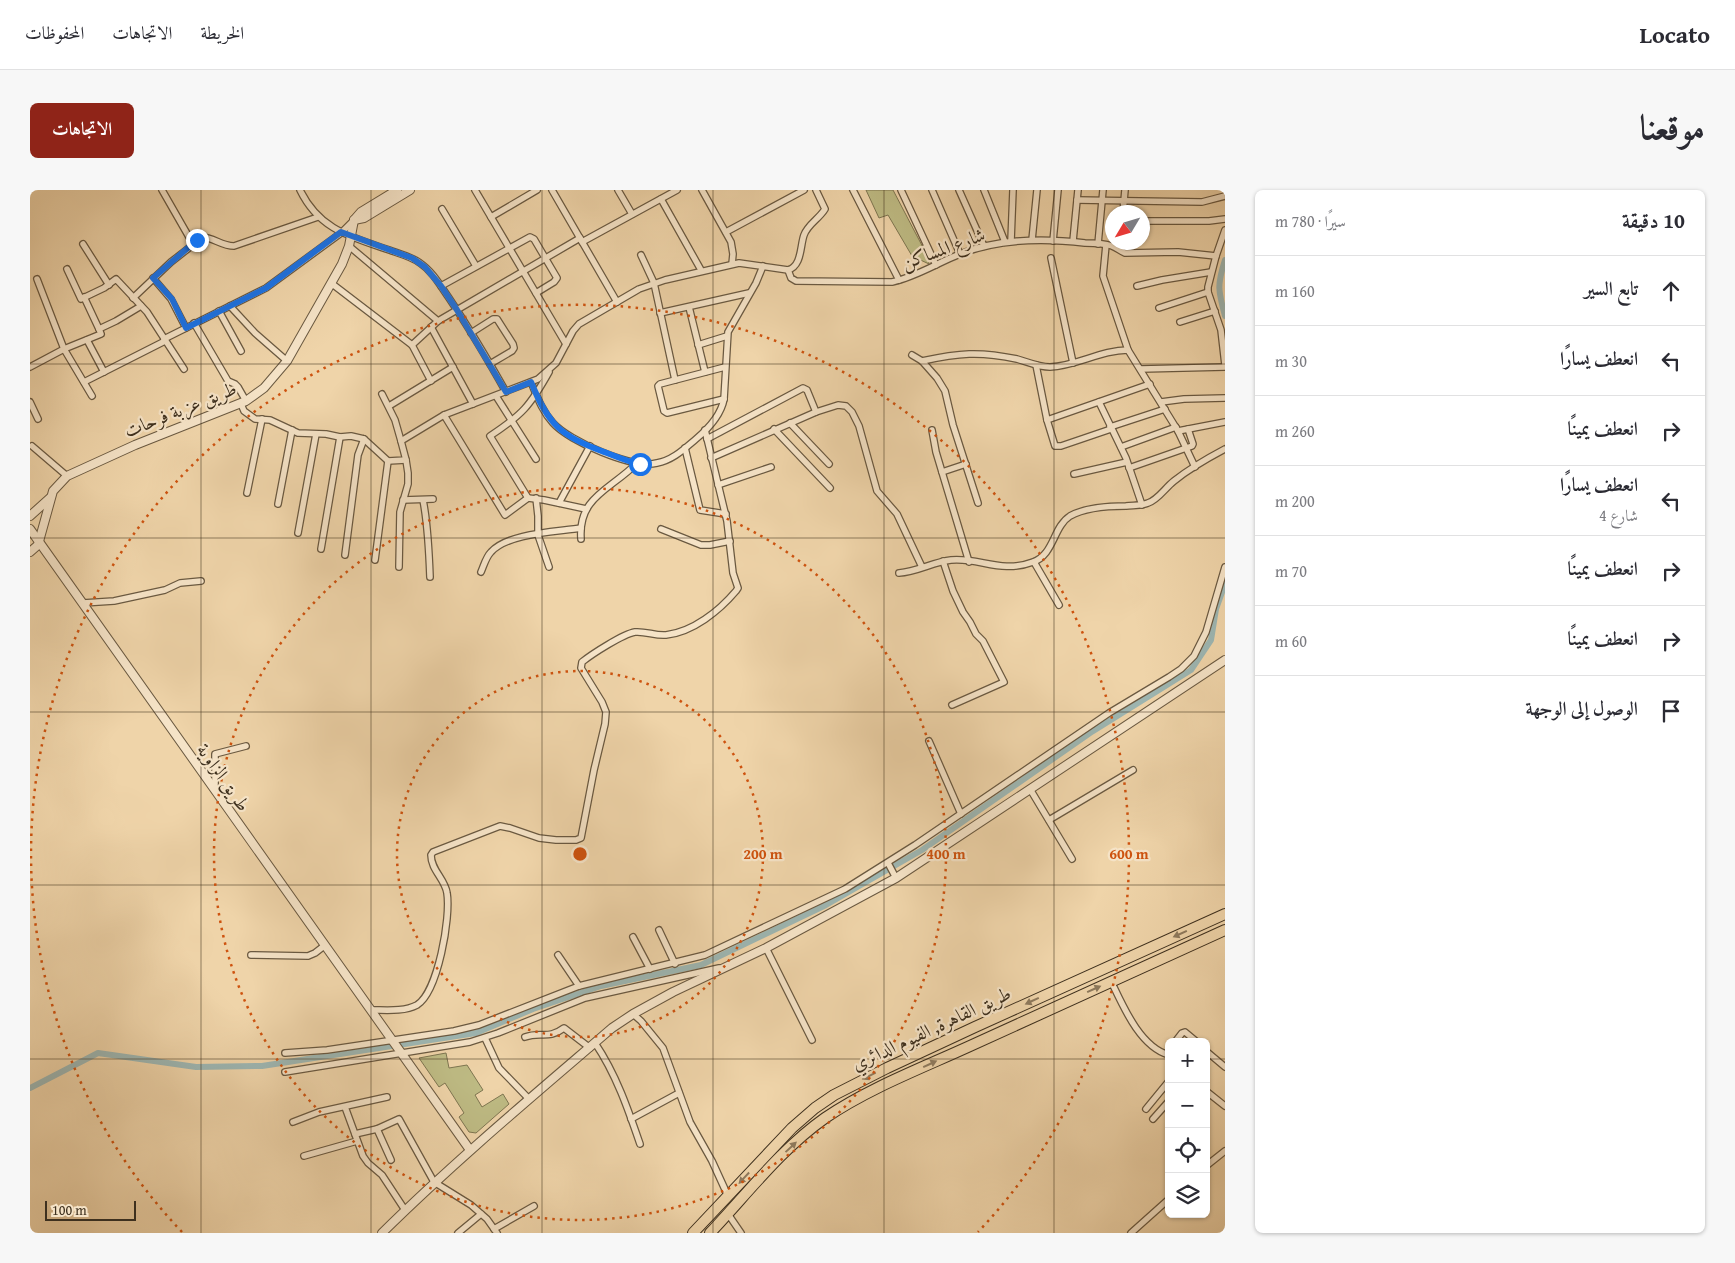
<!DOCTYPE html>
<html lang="ar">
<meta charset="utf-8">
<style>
body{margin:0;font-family:"Gentium Book Plus",Amiri,serif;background:#f7f7f7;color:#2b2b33;direction:rtl}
.controls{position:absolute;right:15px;bottom:15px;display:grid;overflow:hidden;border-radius:8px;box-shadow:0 1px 4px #0004}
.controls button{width:45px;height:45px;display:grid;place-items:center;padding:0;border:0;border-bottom:1px solid #e1e1e2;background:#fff;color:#2b2b33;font:25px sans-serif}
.compass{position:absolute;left:1075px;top:15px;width:45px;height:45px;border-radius:50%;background:#fff;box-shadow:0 1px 4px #0004;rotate:232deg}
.scale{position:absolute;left:15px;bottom:12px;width:91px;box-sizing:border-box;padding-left:5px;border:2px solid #3e301e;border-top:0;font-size:14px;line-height:18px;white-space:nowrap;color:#3e301e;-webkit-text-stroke:4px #f5e3c7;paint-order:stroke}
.stop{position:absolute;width:15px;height:15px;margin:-11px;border:4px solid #1a73e8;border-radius:50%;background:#fff}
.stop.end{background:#1a73e8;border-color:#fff;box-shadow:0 1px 5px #0008}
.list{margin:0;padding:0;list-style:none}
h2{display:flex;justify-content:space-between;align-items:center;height:65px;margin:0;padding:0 20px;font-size:21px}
h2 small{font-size:16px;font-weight:400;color:#7c7c81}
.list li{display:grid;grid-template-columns:32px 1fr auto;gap:15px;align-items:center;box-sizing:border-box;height:70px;padding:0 20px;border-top:1px solid #e1e1e2}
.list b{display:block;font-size:19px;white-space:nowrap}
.list p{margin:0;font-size:16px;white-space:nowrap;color:#7c7c81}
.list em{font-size:16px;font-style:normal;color:#7c7c81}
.icon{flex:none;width:28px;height:28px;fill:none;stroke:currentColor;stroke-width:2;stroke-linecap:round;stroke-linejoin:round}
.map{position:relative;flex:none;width:1195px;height:1043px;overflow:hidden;direction:ltr;border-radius:8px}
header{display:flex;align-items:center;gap:30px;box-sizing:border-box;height:70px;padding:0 25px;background:#fff;border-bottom:1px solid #e1e1e2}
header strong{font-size:24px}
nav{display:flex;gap:28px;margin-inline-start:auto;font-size:18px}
.intro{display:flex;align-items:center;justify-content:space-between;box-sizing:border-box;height:120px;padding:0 30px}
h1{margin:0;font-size:35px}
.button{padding:12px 22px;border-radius:8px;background:#8f2418;color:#fff;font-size:18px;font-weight:700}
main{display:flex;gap:30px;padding:0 30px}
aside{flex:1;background:#fff;border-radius:8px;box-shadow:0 1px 4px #0004}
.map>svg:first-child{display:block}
.green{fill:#bebb84;stroke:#7e7651}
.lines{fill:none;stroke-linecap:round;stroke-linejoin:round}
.canal{stroke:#9db6b2;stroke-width:6}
.minor-casing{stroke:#6a5941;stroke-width:8}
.tertiary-casing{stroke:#6a5941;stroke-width:10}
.trunk-casing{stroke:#3e301e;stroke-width:12}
.minor{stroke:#f5e3c7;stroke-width:5.5}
.tertiary{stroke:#f5e3c7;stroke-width:8}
.trunk{stroke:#efd4a9;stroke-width:10}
.oneway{fill:#8e7a5d}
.route{stroke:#1a73e8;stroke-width:6}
.grid{fill:none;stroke:#3e301e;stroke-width:1;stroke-opacity:0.55}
.ring{fill:none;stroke:#ce530f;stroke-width:2.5;stroke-dasharray:2.5 5}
.labels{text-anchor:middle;stroke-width:4.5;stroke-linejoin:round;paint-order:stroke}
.street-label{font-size:19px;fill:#3e301e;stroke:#f5e3c7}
.centre{fill:#ce530f;stroke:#f5e3c7;stroke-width:2.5}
.ring-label{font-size:15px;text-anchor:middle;font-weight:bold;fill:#ce530f;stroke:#f5e3c7;stroke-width:4.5;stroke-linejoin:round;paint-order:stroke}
</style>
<header>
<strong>Locato</strong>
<nav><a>الخريطة</a><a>الاتجاهات</a><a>المحفوظات</a></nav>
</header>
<div class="intro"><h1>موقعنا</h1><a class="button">الاتجاهات</a></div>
<main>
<aside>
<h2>10 دقيقة<small>سيرًا · 780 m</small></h2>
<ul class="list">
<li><svg class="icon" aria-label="ahead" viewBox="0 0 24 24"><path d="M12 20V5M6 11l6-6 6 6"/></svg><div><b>تابع السير</b></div><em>160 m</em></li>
<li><svg class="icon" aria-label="left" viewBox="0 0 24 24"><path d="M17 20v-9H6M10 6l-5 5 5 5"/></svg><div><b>انعطف يسارًا</b></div><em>30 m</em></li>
<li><svg class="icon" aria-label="right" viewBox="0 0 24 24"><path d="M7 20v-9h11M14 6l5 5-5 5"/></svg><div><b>انعطف يمينًا</b></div><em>260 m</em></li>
<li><svg class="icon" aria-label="left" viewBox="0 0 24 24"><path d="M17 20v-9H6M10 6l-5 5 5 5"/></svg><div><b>انعطف يسارًا</b><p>شارع 4</p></div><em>200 m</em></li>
<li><svg class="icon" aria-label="right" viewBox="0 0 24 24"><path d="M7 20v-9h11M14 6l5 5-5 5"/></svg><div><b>انعطف يمينًا</b></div><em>70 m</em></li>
<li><svg class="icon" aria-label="right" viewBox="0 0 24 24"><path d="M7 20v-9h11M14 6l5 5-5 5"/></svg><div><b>انعطف يمينًا</b></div><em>60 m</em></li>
<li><svg class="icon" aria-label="arrive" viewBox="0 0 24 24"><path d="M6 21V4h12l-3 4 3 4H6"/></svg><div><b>الوصول إلى الوجهة</b></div></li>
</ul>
</aside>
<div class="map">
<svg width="1195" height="1043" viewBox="0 0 1195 1043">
<rect width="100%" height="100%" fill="#efd4a9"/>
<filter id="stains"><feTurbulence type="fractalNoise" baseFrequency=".004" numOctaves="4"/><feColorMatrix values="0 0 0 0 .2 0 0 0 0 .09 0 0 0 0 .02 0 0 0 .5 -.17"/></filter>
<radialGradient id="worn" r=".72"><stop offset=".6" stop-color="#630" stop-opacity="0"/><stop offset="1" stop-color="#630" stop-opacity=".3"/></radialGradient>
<g class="green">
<path d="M836 0H863L898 67 899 74 882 66 858 25 849 28Z"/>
<path d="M416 863 419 878 437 875 453 900 445 905 452 917 473 904 479 914 446 943 439 942 429 927 434 923 415 893 409 897 389 868Z"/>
</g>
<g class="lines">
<g class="canal">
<path d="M1195 70C1187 95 1188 100 1195 126"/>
<path d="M0 898 68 863 166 877 232 876 446 843 503 819 571 796 671 775 796 715 892 660 1060 543 1161 480 1181 450 1186 419 1195 394"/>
</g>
<g class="minor-casing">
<g id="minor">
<path d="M132 0 163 54"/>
<path d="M270 0C290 41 322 47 362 61 371 64 382 67 390 73 402 81 410 95 419 108 439 138 458 170 476 202"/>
<path d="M445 0 536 154"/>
<path d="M522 0 587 112"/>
<path d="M588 0 602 24"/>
<path d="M672 0 701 52 703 64 702 74"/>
<path d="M823 0 869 90"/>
<path d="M871 0 906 75"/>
<path d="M902 0 930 64"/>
<path d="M929 0 954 56"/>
<path d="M954 0 975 52"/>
<path d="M631 9 671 80"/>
<path d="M1047 10 1172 12 1195 6"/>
<path d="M412 19 446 76"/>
<path d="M1093 22 1095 0"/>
<path d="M461 27 507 0"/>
<path d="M1112 31H1179L1195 29"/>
<path d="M1195 40 1186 66 1178 97V102L1191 140 1195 175"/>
<path d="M696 42 774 0"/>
<path d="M1002 50 1007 0"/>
<path d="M981 51 983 0"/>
<path d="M1023 51 1028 0"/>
<path d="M1043 51 1048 0"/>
<path d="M552 52 647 0"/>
<path d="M53 54 79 95"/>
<path d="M1068 54 1073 0"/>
<path d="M1076 55 1073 86 1098 160"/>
<path d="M319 56 408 131"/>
<path d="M611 65 624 93 645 190"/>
<path d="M1021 68 1043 173"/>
<path d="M37 79 51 109 74 98 86 89 117 122 154 179"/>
<path d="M758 80 761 88 766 91 862 92C886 87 907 73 930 64 970 48 1013 48 1055 53 1064 53 1073 53 1082 56 1086 57 1090 61 1095 63L1148 62 1186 66"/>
<path d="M123 88 141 109 156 138"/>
<path d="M7 89 34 159 62 206"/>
<path d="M301 93 382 155 401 191"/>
<path d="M411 96 500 47 504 49 527 88 524 92 506 103"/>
<path d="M1107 96 1132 90 1181 82"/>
<path d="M54 107 69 139"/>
<path d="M103 108 141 72 173 47C184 48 192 56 204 56L288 27"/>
<path d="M200 116 225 143 257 171"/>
<path d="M659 117 675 182"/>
<path d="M1129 118 1178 102"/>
<path d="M189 121 211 161"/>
<path d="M630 123 719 103"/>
<path d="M1150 132 1185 121"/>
<path d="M164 133 198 191 205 194 208 197 216 211"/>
<path d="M401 137 443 214"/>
<path d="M441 143 463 129H467L483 154 484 158 482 161 460 174"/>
<path d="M134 149 236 98 311 43 324 30"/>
<path d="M57 150 74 182"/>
<path d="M382 155 408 131 550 48"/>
<path d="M668 155 697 146"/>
<path d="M882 165 892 171 907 188 915 201 923 235 948 313"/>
<path d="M892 171C929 163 949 161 987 169 998 172 1008 177 1020 177 1047 176 1071 160 1098 160L1148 241 1165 277"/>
<path d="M1006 175 1017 230 1025 256H1031L1081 239"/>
<path d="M0 177 34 159 71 144 69 139 86 131 111 116"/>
<path d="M1111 179 1195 177"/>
<path d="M519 182C500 216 492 225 460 246L498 308 514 310 556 319"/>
<path d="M54 192 135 151"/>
<path d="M501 192C507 206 512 221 523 233 539 251 602 279 627 273 643 270 654 259 666 249 678 239 691 225 694 209L698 142 726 93 733 76"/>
<path d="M352 204 365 230 371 251"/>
<path d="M466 206 506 269"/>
<path d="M694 209 637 223 634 221 628 196 630 194 695 177"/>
<path d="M0 212 8 229"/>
<path d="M1069 212 1096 268 1112 315"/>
<path d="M1131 212 1154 209 1195 208"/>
<path d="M211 214 214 221 225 229 240 230 268 243 296 244 310 247 321 246 334 249 358 271 376 270 371 251 414 225 508 189 526 173 543 141 549 134 609 99 635 90 709 73 758 80C772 76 770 56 774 45 778 34 789 29 795 19L786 0"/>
<path d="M359 216 423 177"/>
<path d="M414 225 475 325 498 308"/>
<path d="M1017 230 1120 194"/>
<path d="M760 233 799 274"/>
<path d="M1080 237 1135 219"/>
<path d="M744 239 800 298"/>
<path d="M902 240 906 262 939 372"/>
<path d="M1148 241 1195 232"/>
<path d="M677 249 773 198 777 200 786 222"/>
<path d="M2 256 37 286"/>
<path d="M1091 257 1146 237"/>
<path d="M655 258 670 320 696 324"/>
<path d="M681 268 786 222 808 215 816 216 822 222 829 236 847 301 867 324 892 377"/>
<path d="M1099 278 1162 256 1163 254 1158 239"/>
<path d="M912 282 936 274"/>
<path d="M1044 284 1097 272"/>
<path d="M688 295 741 277"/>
<path d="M217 303 232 229"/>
<path d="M506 308 508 326V345L519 377"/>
<path d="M373 310 403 309"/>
<path d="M393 310C398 335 399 360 400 387"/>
<path d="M529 313 560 256"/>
<path d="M248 314 262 240"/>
<path d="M631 339 671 355H680L700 351"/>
<path d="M268 343 286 244"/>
<path d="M551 349C548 307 580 300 606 274"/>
<path d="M291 359 310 247"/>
<path d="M315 365 328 265 334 249"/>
<path d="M345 370 358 271"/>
<path d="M913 371 923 401 933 422 940 432 946 444 953 451 974 492 922 515"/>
<path d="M1004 372 1029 415"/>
<path d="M369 377 370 322 378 294V283L376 270"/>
<path d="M451 382C454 375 456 367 461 362 478 343 526 342 551 338"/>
<path d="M869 383C887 382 903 372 921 370 949 367 971 384 1003 372 1024 365 1023 337 1040 326 1056 317 1078 316 1096 316 1103 315 1111 316 1118 313 1128 310 1135 298 1144 291 1159 279 1178 268 1195 259"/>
<path d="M53 413 84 411 135 400 150 393 171 391"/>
<path d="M899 551 931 624"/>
<path d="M1000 599 1042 669"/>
<path d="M185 600V564L216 556"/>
<path d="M1019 630 1103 580"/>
<path d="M858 673 866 688"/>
<path d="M629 740 645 774"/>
<path d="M603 747 620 779"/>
<path d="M736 758 782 850"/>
<path d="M221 765 278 766 285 763 294 756"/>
<path d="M528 765 549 796"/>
<path d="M1081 791C1093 816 1110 857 1139 865"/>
<path d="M342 820C355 820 374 822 387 815 408 802 421 727 417 703 415 689 401 680 401 665L403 662 470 636 480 638 509 648 526 650H546L551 648 564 580 575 534 576 522 572 512 551 478 552 472C562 464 593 444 605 442 616 441 625 446 636 445 663 442 689 421 706 401L708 398 703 383 697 331 675 240"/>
<path d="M603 824 611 831 633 858 660 932 682 971 698 1006"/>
<path d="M495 847C511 841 518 850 534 838L560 858"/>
<path d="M455 848 469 878 499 909"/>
<path d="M1145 852 1152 843 1155 842 1167 852"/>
<path d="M565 853C586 884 598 919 610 954"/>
<path d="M1176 861 1195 877"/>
<path d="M255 863 297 860 424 841 449 835 549 796 675 765 815 699 885 655 1079 523 1139 487 1151 479 1164 466 1176 442 1195 377"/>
<path d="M255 882 440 852 468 843 555 808 689 778"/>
<path d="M1176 901 1195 916"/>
<path d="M315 917 333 966 338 973 352 985 375 1020"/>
<path d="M1116 919 1139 891"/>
<path d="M601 929 649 903"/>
<path d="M1123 929 1139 911"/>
<path d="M263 932 289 922 357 907"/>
<path d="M347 939 361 970"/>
<path d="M325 944 347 939 369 929 404 992 441 1015 457 1029 467 1043"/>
<path d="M274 966 327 951"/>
<path d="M1176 976 1195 961"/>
<path d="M698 1024 711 1043"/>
<path d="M464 1039 504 1016"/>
<path d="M428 1043 451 1024"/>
<path d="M1101 1043 1139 1009"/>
</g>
</g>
<g class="tertiary-casing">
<g id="tertiary">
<path d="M324 30 334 28 380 0"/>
<path d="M0 326 20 308"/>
<path d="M0 339 440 960"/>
<path d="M0 362 8 355 23 301 37 286 105 255 216 211 234 198 257 171 312 74 319 56 324 30 331 22 367 0"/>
<path d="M352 1043C425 971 504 905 582 838L603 824 643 802 736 758 866 688 1195 470"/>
</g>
</g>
<g class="trunk-casing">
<g id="trunk">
<path d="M663 1043 762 938 785 918 804 905 857 878 945 837 1195 724"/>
<path d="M680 1043C717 1004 751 959 795 928 839 898 892 878 940 856 1025 817 1110 778 1195 740"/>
</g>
</g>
<use href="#minor" class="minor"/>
<use href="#tertiary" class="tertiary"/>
<use href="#trunk" class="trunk"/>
</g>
<defs><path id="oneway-solid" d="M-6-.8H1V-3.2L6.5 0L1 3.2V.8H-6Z" transform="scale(1.25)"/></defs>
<g class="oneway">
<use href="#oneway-solid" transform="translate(1150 744) rotate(156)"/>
<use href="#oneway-solid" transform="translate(1064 799) rotate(-24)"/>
<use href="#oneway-solid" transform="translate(1002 811) rotate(155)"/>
<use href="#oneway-solid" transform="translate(900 874) rotate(-25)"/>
<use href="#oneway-solid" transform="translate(839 886) rotate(154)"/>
<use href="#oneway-solid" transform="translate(761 957) rotate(-43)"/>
<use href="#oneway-solid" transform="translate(714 988) rotate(133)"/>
</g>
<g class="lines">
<path class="route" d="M167 50 123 88 142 109 156 138 236 98 311 42 382 68 395 77 411 96 427 120 476 202 501 192C519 236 530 245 574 262 585 266 598 272 610 274"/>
</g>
<path class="grid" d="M171 0V1043M341 0V1043M512 0V1043M683 0V1043M854 0V1043M1024 0V1043M0 174H1195M0 348H1195M0 522H1195M0 695H1195M0 869H1139M1176 869H1195"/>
<g class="ring">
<circle cx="550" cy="664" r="183"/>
<circle cx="550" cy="664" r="366"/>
<path d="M152 1042A549 549 0 1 1 948 1042"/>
</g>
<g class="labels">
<g class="street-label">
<text transform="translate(913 58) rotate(-20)" y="7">شارع المساكن</text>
<text transform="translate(150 219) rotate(-22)" y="7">طريق عزبة فرحات</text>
<text transform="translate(194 587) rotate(55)" y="7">طريق الزاوية</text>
<text transform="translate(901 838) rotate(-25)" y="7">طريق القاهرة, الفيوم الدائري</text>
</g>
</g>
<circle cx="550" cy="664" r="8" class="centre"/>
<g class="ring-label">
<text x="733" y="669">200 m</text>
<text x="916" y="669">400 m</text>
<text x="1099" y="669">600 m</text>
</g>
<rect width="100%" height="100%" filter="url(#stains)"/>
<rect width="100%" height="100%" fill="url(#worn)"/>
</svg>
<div class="controls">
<button>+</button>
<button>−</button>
<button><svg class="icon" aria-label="locate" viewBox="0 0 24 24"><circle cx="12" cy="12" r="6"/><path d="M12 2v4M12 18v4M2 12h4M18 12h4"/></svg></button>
<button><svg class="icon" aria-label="layers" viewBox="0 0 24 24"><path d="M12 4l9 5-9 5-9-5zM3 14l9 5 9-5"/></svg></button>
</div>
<svg class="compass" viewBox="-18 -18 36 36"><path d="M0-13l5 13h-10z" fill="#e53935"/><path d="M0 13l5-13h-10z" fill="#7c7c81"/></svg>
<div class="scale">100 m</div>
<div class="stop" style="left:610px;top:274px"></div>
<div class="stop end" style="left:167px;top:50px"></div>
</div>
</main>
